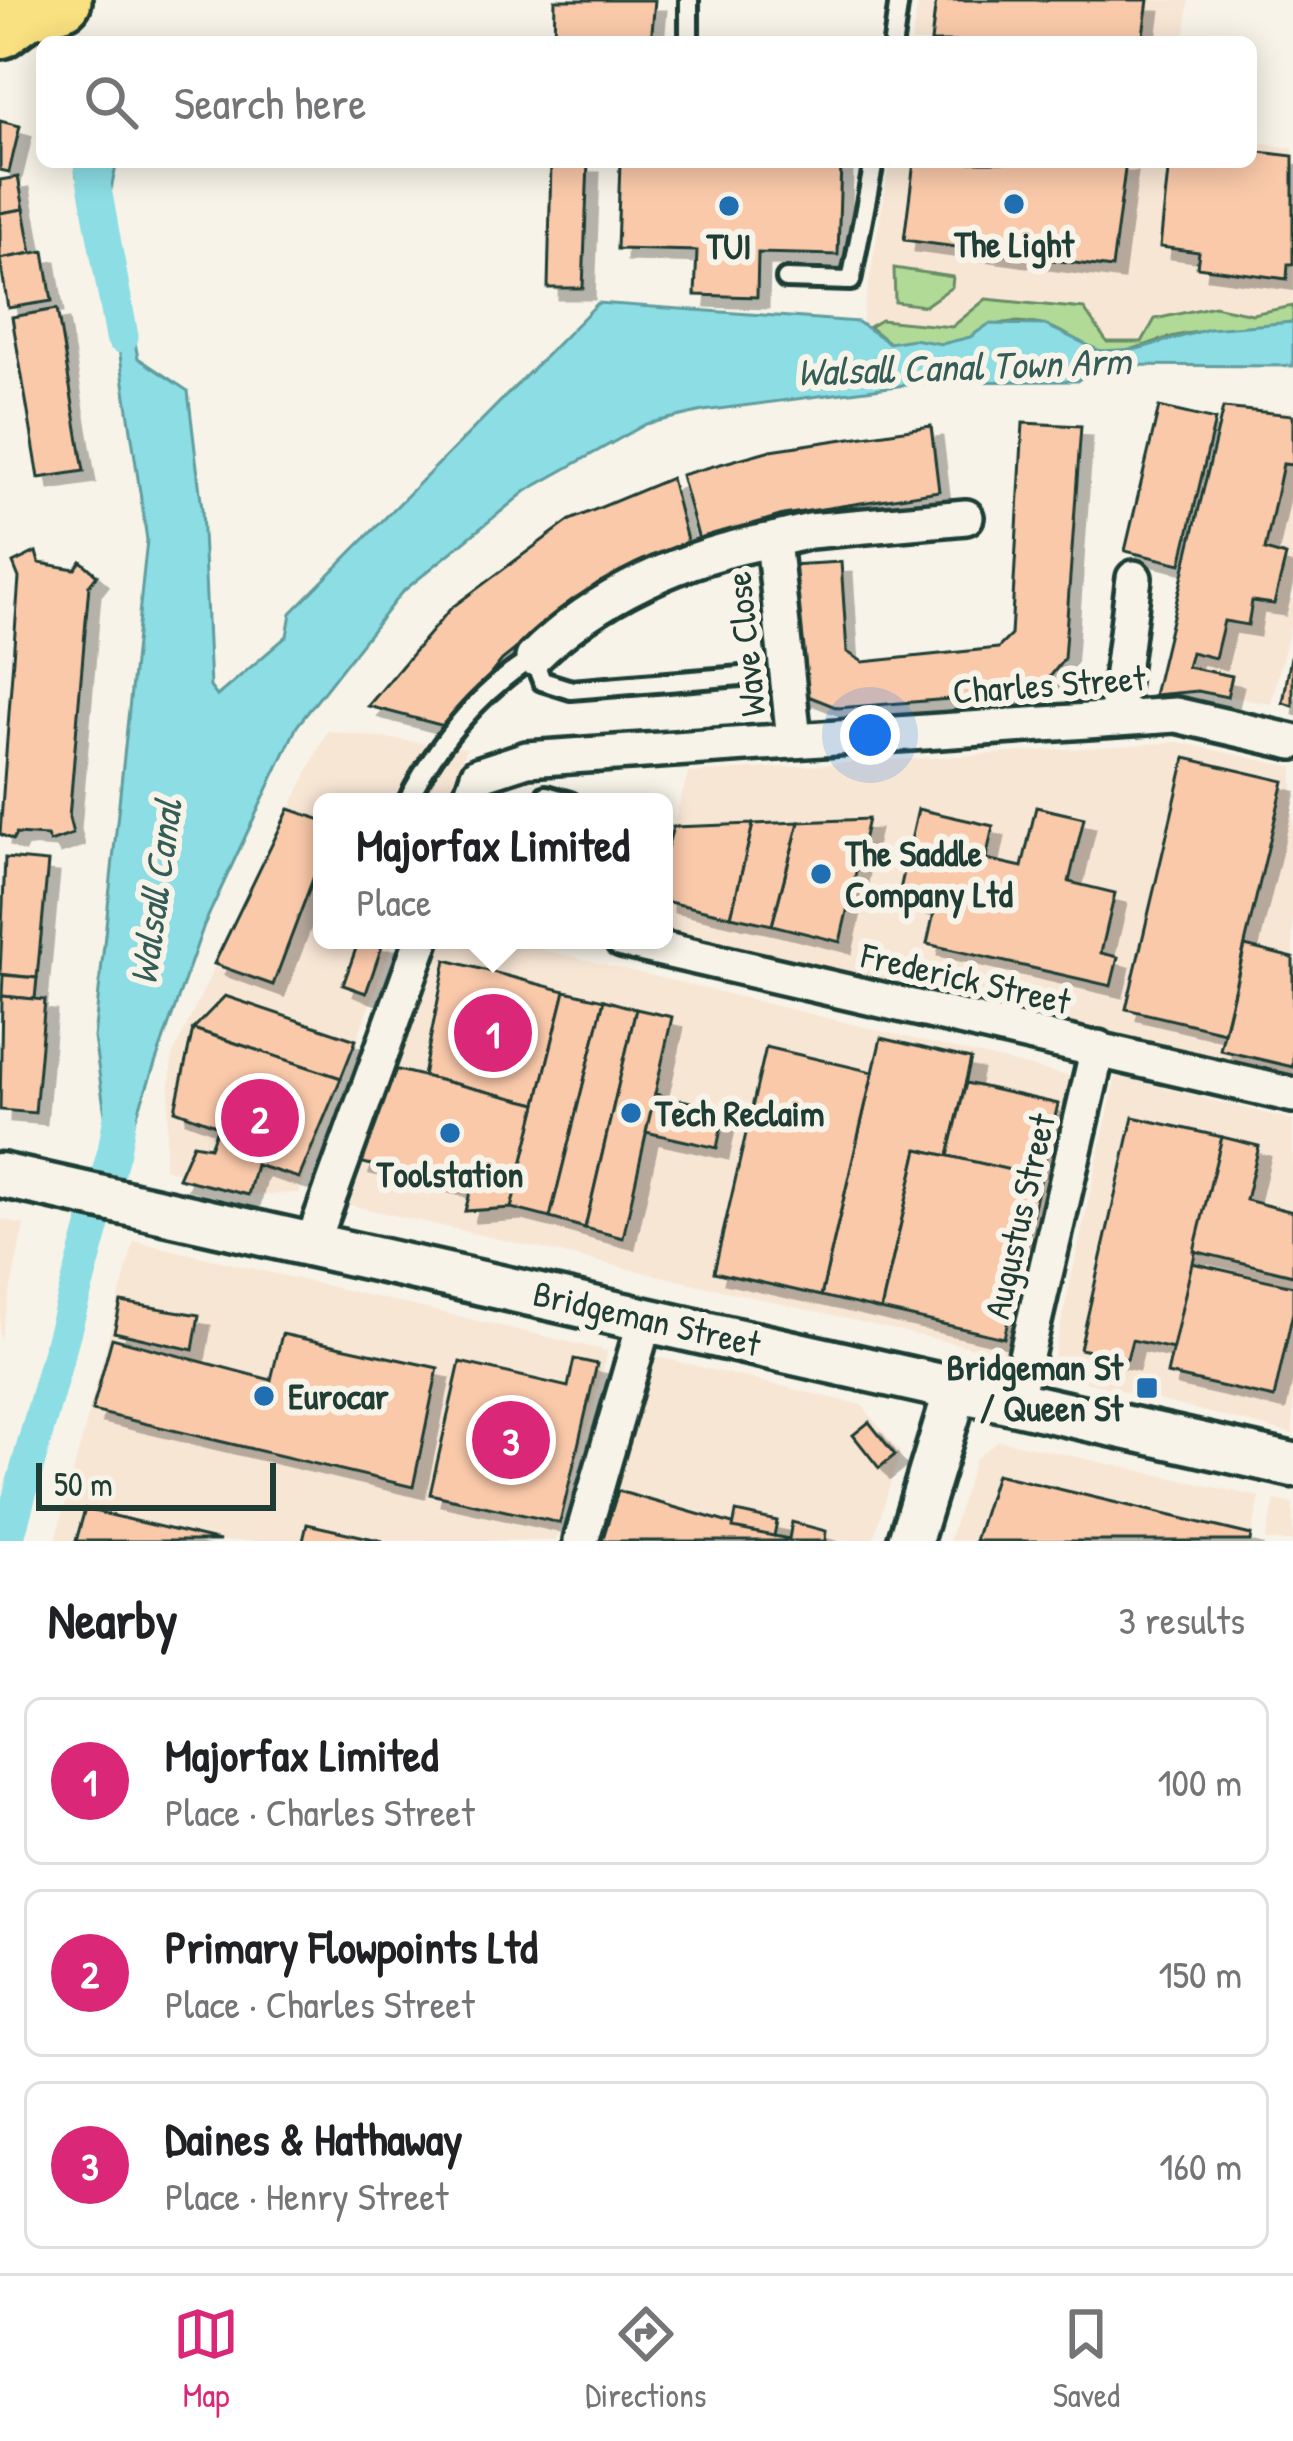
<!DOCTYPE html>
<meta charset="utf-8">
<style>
body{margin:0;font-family:"Patrick Hand",sans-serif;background:#f2f2f2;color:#202124}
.scale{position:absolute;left:36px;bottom:30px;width:240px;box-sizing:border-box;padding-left:12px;border:6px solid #1f3d34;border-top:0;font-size:33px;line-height:42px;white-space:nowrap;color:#1f3d34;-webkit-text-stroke:9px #f7f3e8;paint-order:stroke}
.you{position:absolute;left:870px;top:735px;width:42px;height:42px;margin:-30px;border:9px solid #fff;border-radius:50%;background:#1a73e8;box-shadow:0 0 0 18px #1a73e833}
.badge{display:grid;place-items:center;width:78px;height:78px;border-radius:50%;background:#db2777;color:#fff;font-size:39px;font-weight:700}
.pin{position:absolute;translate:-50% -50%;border:6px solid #fff;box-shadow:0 3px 12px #0006}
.popup{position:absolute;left:313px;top:793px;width:360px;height:156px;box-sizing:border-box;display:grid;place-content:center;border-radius:18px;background:#fff;filter:drop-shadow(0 3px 9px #0005);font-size:39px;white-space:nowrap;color:#757577}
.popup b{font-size:45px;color:#202124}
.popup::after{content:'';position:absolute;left:50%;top:100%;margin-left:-24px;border:24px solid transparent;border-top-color:#fff}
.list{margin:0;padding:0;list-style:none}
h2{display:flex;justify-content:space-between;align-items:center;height:156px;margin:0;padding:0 48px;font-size:51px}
h2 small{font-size:39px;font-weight:400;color:#757577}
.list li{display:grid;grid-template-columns:78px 1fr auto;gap:36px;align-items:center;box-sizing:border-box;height:168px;margin:0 24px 24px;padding:0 24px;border:3px solid #e0e0e0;border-radius:18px}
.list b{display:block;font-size:45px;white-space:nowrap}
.list p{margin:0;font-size:39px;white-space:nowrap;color:#757577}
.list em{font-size:39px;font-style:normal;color:#757577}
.icon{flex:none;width:66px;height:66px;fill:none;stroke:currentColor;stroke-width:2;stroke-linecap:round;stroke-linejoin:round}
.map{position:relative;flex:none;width:1293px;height:1541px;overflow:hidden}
.search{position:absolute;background:#fff;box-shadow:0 6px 30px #0003;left:36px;right:36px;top:36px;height:132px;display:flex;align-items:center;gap:30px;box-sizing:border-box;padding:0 42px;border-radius:18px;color:#757577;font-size:45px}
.sheet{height:732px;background:#fff}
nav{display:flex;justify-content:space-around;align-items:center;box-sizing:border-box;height:168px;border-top:3px solid #e0e0e0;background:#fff;font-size:33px;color:#757577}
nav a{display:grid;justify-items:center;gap:6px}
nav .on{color:#db2777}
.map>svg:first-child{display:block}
.built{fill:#f8e6d5}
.green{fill:#b1da97;stroke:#688c66;stroke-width:3}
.water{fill:#8cdde4;stroke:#609d9e;stroke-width:3}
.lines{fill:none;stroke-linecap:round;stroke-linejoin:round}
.canal{stroke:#8cdde4;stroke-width:33}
.building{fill:#fac9aa;stroke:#1f3d34;stroke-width:3;filter:url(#shadow)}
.service-casing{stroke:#1f3d34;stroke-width:26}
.minor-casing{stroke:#1f3d34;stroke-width:42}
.tertiary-casing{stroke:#1f3d34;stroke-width:51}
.trunk-casing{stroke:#1f3d34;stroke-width:66}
.service{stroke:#f7f3e8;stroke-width:16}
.minor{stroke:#f7f3e8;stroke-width:33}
.tertiary{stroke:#f7f3e8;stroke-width:42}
.trunk{stroke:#f9e181;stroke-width:57}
.poi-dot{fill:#1f6fb2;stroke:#f7f3e8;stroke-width:4.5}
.labels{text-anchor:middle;stroke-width:12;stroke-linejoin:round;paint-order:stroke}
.poi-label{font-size:36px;font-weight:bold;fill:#1f3d34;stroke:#f7f3e8}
.street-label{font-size:36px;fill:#1f3d34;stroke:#f7f3e8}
.water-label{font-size:39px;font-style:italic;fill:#355d57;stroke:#f7f3e8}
</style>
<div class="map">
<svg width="1293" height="1541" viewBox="0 0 1293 1541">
<defs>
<filter id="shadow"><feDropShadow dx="11" dy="11" stdDeviation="0" flood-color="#0004"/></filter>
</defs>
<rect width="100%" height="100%" fill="#f7f3e8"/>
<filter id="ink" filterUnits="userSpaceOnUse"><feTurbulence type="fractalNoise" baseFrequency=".00833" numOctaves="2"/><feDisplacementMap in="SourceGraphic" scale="24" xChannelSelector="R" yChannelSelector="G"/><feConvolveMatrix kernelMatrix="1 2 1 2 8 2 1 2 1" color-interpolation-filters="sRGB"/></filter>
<g filter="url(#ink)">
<g class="built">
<path d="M919 0H1189L1184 42H911Z"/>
<path d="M1251 142 1293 148V322L1137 349 861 327 890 162H1251Z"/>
<path d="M1221 407 1293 411V616L1271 704 1198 691 1154 693Z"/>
<path d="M327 731 467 748 446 802H322V940H394L299 1193 248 1196 164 1168 172 1056Z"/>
<path d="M1178 742 1293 767V1081L664 931V858L688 773Z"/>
<path d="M444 940H503L1077 1078 1009 1356 337 1202Z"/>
<path d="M1116 1076 1293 1120V1434L1050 1373Z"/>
<path d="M0 1219 24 1225 0 1342Z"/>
<path d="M134 1241 608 1351 556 1541H55Z"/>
<path d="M654 1356 862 1405 900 1452 873 1541H602Z"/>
<path d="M999 1440 1260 1497 1250 1541H949L975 1459Z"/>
<path d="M1275 1500 1293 1504V1541H1265Z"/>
</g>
<g class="green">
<path d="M894 268 953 277 952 287 925 306 895 302Z"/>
<path d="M986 299 1084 309 1107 342H1142L1155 319 1214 306 1252 314 1293 306V322C1247 331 1200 326 1155 342 1139 347 1118 355 1101 351 1081 346 1064 329 1042 325 989 315 994 333 954 343 933 347 911 339 889 343L869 327 881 320 952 327Z"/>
</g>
<path class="water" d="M75 162H117L108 203 138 358 188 391 202 509 210 687 217 696 287 636 291 613 598 303 858 322 889 343 913 339 942 344 970 337 989 324 1045 325 1100 351 1137 349 1209 329 1293 322V366L1097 365 1077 381 929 382 703 411 646 424 526 491 401 593 297 726 204 925 126 1146 109 1142 94 1038 147 540 98 205 77 177Z"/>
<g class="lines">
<g class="canal">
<path d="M90 162 122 337"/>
<path d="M7 1541 114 1151 123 1100"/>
</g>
</g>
<g class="building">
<path d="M555 0H655L651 42H554Z"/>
<path d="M936 0H1148L1142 42H931Z"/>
<path d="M0 121 20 126 9 172 0 170Z"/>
<path d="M1251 151 1293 156V264H1288L1287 279 1197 267 1199 252 1160 247 1169 162H1251Z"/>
<path d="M551 162H588L583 288H548Z"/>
<path d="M620 162H841L838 255 758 253 757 297 695 295 697 251 617 249Z"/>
<path d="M914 162H1126L1112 268 904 240Z"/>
<path d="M18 177 24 209 0 213V180Z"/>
<path d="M24 209 32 253 0 259V213Z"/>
<path d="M44 251 52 301 8 308 0 259Z"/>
<path d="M57 309 84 471 39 478 12 317Z"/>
<path d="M1159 407 1215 420 1181 564 1125 551Z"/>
<path d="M1223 408 1293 415V465L1283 464 1265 550 1286 556 1274 604 1252 601 1248 625 1224 621 1215 658 1191 652 1187 667 1232 676 1227 697 1198 691 1154 695Z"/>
<path d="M1023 423 1081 426 1064 659 1038 692 838 708 798 692 790 565 841 562 847 652 863 662 998 648 1011 635Z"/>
<path d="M931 426 939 491 783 515 699 540 681 475 771 450Z"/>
<path d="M671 478 688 544 598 583 502 660 448 727 368 706 451 608 570 520Z"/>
<path d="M36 552 39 563 75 569 81 561 97 575 89 585 69 818 73 834 50 842 47 836 16 834 13 840 0 834 19 578 13 563Z"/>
<path d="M1293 645V706L1283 703Z"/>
<path d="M1185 758 1284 781 1224 1032 1126 1009Z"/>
<path d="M1036 807 1084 818 1069 882 1115 893 1101 953 1118 957 1111 986 927 944 935 908 898 899 918 809 993 826 986 859 1022 867Z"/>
<path d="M289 809 322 820V855L273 985 214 964Z"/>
<path d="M868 819 840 942 772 925 799 822Z"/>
<path d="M799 822 772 925 731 916 753 824Z"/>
<path d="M753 824 731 916 664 901V858L673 827Z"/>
<path d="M5 858 48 862 37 978 0 974Z"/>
<path d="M359 940H384L366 993 343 985Z"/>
<path d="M1245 946 1293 958V1067L1220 1050Z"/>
<path d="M446 960 565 991 537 1104 423 1076Z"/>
<path d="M3 975 37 978 35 999 2 996Z"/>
<path d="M565 991 604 1000 550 1218 511 1208Z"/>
<path d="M2 996 45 1000 35 1113 0 1110Z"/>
<path d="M225 996 356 1040 341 1078 193 1029Z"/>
<path d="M604 1000 636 1009 585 1228 550 1218Z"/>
<path d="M636 1009 672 1017 623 1238 585 1228Z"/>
<path d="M193 1029 341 1078 299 1178 256 1165 248 1195 178 1178 193 1144 210 1147 218 1126 175 1110Z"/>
<path d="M881 1038 971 1059 948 1156 918 1149 881 1310 821 1296Z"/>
<path d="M766 1047 873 1072 821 1296 714 1272Z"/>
<path d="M394 1069 537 1104 511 1208 465 1211 471 1189 359 1162Z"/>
<path d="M966 1083 1058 1104 1041 1177 948 1156Z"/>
<path d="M655 1094 725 1110 717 1148 646 1132Z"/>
<path d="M1133 1117 1222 1137 1173 1349 1132 1340 1127 1359 1080 1349Z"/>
<path d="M1222 1137 1259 1146 1246 1200 1293 1212V1275L1194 1251Z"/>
<path d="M918 1149 1041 1177 1004 1338 881 1310Z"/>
<path d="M1192 1263 1293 1286V1312L1274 1398 1167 1374Z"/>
<path d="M121 1302 199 1315 193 1350 114 1332Z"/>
<path d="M282 1334 438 1368 413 1487 92 1411 112 1338 271 1380Z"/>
<path d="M574 1359 597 1364 560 1523 430 1494 460 1362 568 1387Z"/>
<path d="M869 1422 895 1455 879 1468 853 1435Z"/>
<path d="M996 1474 1251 1535 1250 1541H975Z"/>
<path d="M618 1491 774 1536 789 1539 792 1522 826 1531 825 1541H602Z"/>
<path d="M85 1509 220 1541H76Z"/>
<path d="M736 1512 777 1521 774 1536 733 1528Z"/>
<path d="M307 1524 383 1541H303Z"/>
</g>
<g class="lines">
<g class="service-casing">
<g id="service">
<path d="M689 42V0"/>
<path d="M893 42 899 0"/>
<path d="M786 279 851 281 874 162"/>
<path d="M546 795 570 802"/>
<path d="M407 802C435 746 479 691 533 658L542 681 571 690 753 675"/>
</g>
</g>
<g class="minor-casing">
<g id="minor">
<path d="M533 658C596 595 686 555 773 540"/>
<path d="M1116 719 1134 578"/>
<path d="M794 740 773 540 810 531 966 517"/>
<path d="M469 802 478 775 527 759 1176 715 1293 742"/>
<path d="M622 940 1293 1095"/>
<path d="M312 1244 422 940"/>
<path d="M1015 1403 1098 1048"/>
<path d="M581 1541 646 1317"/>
</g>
</g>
<g class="tertiary-casing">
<g id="tertiary">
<path d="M0 1175 1293 1465"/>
<path d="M910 1541 956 1390"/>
</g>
</g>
<g class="trunk-casing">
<path id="trunk" d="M0 29 24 11 62 0"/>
</g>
<use href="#service" class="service"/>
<use href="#minor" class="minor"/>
<use href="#tertiary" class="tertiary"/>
<use href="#trunk" class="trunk"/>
</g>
</g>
<g class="poi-dot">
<circle cx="1014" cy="204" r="12"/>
<circle cx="729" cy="206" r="12"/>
<circle cx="821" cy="874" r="12"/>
<circle cx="631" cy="1113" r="12"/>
<circle cx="450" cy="1133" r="12"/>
<rect x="1135" y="1376" width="24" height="24" rx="6"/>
<circle cx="264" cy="1396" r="12"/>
</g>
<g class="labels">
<g class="poi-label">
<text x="1014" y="257">The Light</text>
<text x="729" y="259">TUI</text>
<text x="845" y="866" text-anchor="start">The Saddle<tspan x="845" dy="41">Company Ltd</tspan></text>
<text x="655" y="1126" text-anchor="start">Tech Reclaim</text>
<text x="450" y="1187">Toolstation</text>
<text x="1123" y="1380" text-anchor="end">Bridgeman St<tspan x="1123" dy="41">/ Queen St</tspan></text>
<text x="288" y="1409" text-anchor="start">Eurocar</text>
</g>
<g class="street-label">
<text transform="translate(745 644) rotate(-96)" y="13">Wave Close</text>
<text transform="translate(1049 684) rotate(-4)" y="13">Charles Street</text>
<text transform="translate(966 978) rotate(13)" y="13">Frederick Street</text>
<text transform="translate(1019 1216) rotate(-77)" y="13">Augustus Street</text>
<text transform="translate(647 1318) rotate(13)" y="13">Bridgeman Street</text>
</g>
<g class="water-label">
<text transform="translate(964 366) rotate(-2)" y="14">Walsall Canal Town Arm</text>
<text transform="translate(155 892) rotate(-82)" y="14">Walsall Canal</text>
</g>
</g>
</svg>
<div class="scale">50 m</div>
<div class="you"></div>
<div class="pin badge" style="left:493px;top:1033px">1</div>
<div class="popup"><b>Majorfax Limited</b>Place</div>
<div class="pin badge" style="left:260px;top:1118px">2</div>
<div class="pin badge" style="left:511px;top:1440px">3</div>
<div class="search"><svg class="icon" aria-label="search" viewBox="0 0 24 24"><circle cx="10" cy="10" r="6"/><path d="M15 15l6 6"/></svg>Search here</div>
</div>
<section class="sheet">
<h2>Nearby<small>3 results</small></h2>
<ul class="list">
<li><span class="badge">1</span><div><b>Majorfax Limited</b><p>Place · Charles Street</p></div><em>100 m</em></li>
<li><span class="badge">2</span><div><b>Primary Flowpoints Ltd</b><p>Place · Charles Street</p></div><em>150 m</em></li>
<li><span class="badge">3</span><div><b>Daines &amp; Hathaway</b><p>Place · Henry Street</p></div><em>160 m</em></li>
</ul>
</section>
<nav>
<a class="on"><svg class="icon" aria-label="map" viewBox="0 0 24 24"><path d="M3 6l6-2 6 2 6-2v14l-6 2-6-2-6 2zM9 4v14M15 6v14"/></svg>Map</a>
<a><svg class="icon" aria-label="directions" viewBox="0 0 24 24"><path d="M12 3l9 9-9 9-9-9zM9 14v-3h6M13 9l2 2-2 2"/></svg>Directions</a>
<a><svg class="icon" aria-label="saved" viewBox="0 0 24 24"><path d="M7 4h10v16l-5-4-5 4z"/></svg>Saved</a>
</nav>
